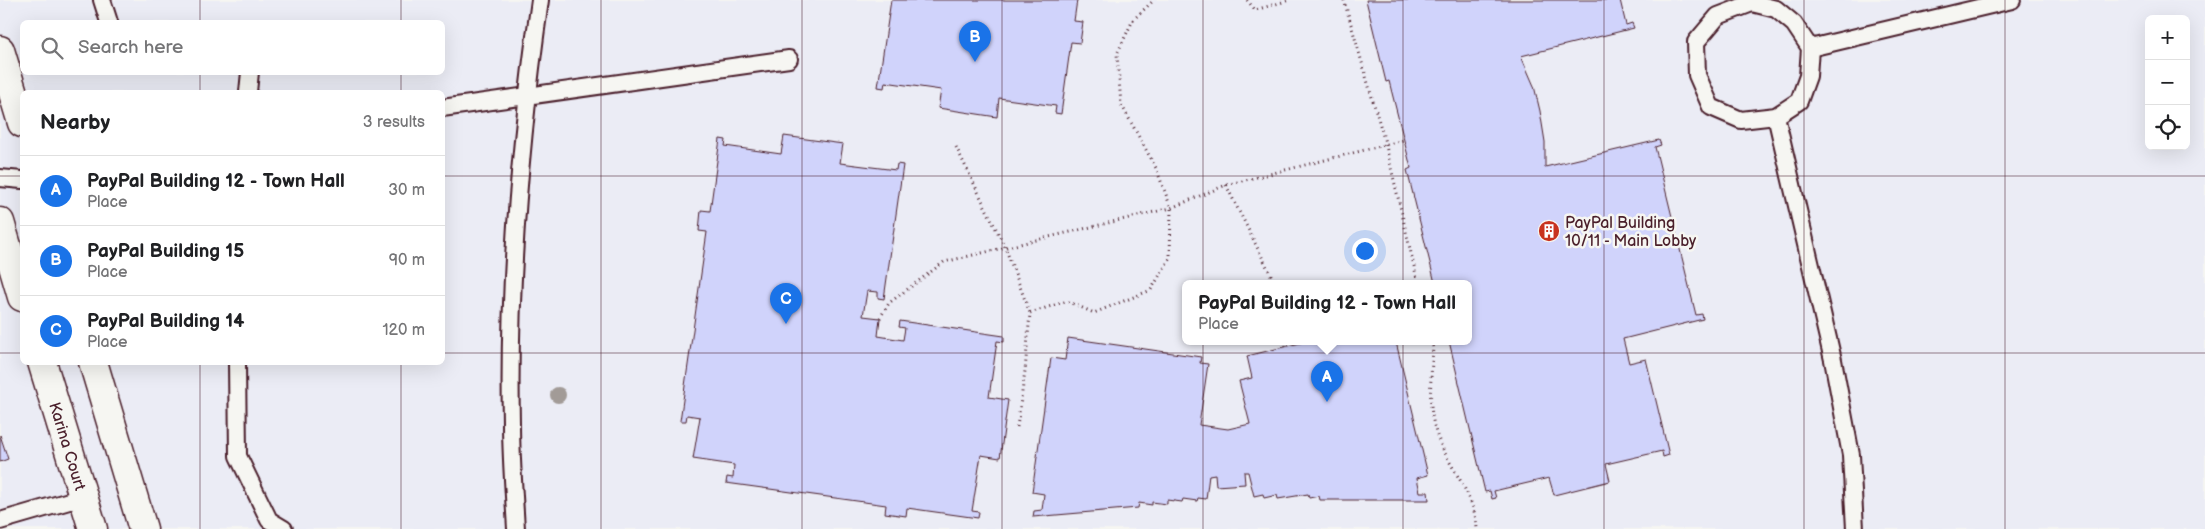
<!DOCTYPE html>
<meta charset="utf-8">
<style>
body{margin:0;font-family:"Balsamiq Sans",sans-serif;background:#f2f2f2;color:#202124}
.controls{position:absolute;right:15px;top:15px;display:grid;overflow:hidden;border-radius:8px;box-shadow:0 5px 20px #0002}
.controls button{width:45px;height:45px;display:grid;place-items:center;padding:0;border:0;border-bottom:1px solid #e0e0e0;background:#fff;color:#202124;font:25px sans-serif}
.you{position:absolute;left:1364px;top:250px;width:18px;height:18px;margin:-12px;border:4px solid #fff;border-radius:50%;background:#1a73e8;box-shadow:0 0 0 8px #1a73e833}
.badge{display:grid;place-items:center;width:32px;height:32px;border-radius:50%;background:#1a73e8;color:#fff;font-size:16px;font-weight:700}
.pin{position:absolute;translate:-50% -41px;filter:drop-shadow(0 1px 2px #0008)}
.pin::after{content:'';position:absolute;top:26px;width:18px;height:15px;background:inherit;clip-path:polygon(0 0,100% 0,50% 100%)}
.popup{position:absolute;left:1182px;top:280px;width:290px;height:65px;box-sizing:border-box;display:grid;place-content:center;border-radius:8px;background:#fff;filter:drop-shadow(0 1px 4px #0005);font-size:16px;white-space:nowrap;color:#757577}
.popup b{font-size:19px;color:#202124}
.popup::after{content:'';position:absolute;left:50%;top:100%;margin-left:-10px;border:10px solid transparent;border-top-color:#fff}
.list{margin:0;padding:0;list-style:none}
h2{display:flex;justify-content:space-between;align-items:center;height:65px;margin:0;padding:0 20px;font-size:21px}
h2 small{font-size:16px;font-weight:400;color:#757577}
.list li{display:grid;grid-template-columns:32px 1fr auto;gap:15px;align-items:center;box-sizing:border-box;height:70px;padding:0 20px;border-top:1px solid #e0e0e0}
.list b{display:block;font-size:19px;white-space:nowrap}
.list p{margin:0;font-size:16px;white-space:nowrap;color:#757577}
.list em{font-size:16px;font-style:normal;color:#757577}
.icon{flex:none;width:28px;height:28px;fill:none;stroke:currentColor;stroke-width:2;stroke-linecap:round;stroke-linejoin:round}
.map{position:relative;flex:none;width:2205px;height:529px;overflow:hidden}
.search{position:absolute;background:#fff;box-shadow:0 5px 20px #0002;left:20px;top:20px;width:425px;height:55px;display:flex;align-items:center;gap:12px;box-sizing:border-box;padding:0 18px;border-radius:8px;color:#757577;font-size:19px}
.panel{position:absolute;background:#fff;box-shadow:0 5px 20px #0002;left:20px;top:90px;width:425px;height:275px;border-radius:8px}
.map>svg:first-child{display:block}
.built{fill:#ebecf5;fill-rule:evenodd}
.building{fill:#d0d3fb;stroke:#4a1f2b}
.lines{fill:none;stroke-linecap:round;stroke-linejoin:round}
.lane-casing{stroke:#4a1f2b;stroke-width:20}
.secondary-casing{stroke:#4a1f2b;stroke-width:31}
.path{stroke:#4a1f2b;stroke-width:3;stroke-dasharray:1 4;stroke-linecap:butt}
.lane{stroke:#f6f6f2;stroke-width:16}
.secondary{stroke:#f6f6f2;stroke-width:28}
.tree{fill:#a29b97}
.grid{fill:none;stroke:#4a1f2b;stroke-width:1;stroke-opacity:0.55}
.labels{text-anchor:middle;stroke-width:5;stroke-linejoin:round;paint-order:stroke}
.poi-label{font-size:16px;fill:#4a1f2b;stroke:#f6f6f2;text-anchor:start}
.street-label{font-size:16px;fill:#4a1f2b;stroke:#f6f6f2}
</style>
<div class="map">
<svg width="2205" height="529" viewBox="0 0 2205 529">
<rect width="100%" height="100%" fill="#f6f6f2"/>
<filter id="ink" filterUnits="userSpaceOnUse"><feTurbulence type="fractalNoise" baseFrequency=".02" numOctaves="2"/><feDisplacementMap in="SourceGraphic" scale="10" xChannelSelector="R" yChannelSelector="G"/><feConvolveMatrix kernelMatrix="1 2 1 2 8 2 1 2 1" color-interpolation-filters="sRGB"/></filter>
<g filter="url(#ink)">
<path class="built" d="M0 0H2205V529H0ZM2149 19H2186V146H2149ZM22 22H442V72H22ZM22 92H442V362H22ZM1186 283H1468V341H1186Z"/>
<g class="building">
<path d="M891 0H1077L1074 21 1083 22 1080 43 1071 42 1061 114 1055 113 1056 106 999 98 997 117 938 108 941 90 885 82 884 88 878 87Z"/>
<path d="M1366 0H1620L1626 25 1632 23 1634 28 1521 56 1534 86 1540 111 1545 142V167L1659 140 1661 145 1655 147 1696 315 1702 314 1703 319 1623 339 1629 363 1646 359 1669 455 1663 457 1662 451 1606 464 1610 481 1554 495 1549 478 1494 491 1496 498 1492 499 1490 491 1485 492 1449 341H1468V283H1435L1407 170 1411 168 1389 81 1386 82Z"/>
<path d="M784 136 843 144 840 163 896 170 897 164 903 165 884 299 878 298V292L867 291 863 316 880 318 878 336 903 340 905 328 899 327 900 321 1004 336V342L997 341 989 397 1008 400 1000 458 981 455 972 511 979 512 978 518 907 508 906 516 885 513 886 505 726 483 727 477 733 478 734 465 693 459 700 417 687 415 686 421H680L707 232 699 231 701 210 710 211 720 139 726 140 725 146 781 154Z"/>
<path d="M1068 338 1201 357 1200 363 1208 364 1199 425 1228 429 1250 424 1239 381 1252 378 1247 356 1308 341H1390L1391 344 1396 342 1428 475 1417 478 1420 492H1428L1429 500H1320L1319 496 1309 498 1308 494 1278 499 1277 495 1264 498 1263 494 1254 496 1248 472H1244L1245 484 1216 486 1215 474 1209 475 1206 499 1198 498 1197 501 1183 499 1182 502 1167 500V504L1152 502V505L1139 503 1138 508 1033 517 1034 511 1042 510 1044 494 1032 492 1051 358 1065 360Z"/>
<path d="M0 435 8 459 0 462Z"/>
</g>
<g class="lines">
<g class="lane-casing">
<g id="lane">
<path d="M102 0 109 22"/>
<path d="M1752 3 1776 9 1794 24 1810 48 1808 76 1799 101 1776 116 1741 120 1711 107 1697 75 1696 42 1718 16Z"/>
<path d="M1810 48 2012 0"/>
<path d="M248 92 250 72"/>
<path d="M442 108 789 59"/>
<path d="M1776 116 1833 360 1851 455 1855 529"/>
<path d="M0 178 22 180"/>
<path d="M237 362 238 456 269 520 284 529"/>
<path d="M0 521 83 497"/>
<path d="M516 529C514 494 511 458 511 423 508 281 520 140 540 0"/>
</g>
</g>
<g class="secondary-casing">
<g id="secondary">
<path d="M0 50 22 123"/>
<path d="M0 222 22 297"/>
<path d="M42 362 93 529"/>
<path d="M93 362 143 529"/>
</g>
</g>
<g class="path">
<path d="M1247 0 1255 10 1290 0"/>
<path d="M1344 0 1386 146 1418 283"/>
<path d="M956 147 1005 247 1030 313"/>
<path d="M1226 185 1275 283"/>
<path d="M880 318 889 303 944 262 1171 208 1226 185 1404 140"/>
<path d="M1304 341V342"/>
<path d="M1432 341 1433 347C1431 380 1426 414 1441 445 1454 474 1475 496 1477 529"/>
<path d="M1017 427 1025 371 1030 313 1067 301 1094 313 1151 290 1170 258 1171 208 1156 168 1121 104 1117 54 1133 20 1154 0"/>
</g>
<use href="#lane" class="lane"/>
<use href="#secondary" class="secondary"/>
</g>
<circle class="tree" cx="558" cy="395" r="8"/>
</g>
<path class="grid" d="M200 0V22M401 0V22M601 0V529M802 0V529M1002 0V529M1203 0V529M1403 0V529M1604 0V529M1804 0V529M2005 0V529M200 72V92M401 72V92M0 176H22M442 176H2205M0 353H22M442 353H2205M200 362V529M401 362V529"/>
<defs>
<g id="building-disc" transform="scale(1.125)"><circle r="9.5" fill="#c8321e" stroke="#f6f6f2"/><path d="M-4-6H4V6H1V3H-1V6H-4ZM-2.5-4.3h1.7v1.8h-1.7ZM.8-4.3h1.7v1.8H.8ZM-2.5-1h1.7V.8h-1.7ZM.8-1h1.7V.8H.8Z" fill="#fff"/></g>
</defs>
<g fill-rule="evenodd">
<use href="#building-disc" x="1549" y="231"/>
</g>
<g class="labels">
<g class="poi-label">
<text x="1565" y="228">PayPal Building<tspan x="1565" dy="18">10/11 - Main Lobby</tspan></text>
</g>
<g class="street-label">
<text transform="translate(68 446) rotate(73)" y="6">Karina Court</text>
</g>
</g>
</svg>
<div class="controls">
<button>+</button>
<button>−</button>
<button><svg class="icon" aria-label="locate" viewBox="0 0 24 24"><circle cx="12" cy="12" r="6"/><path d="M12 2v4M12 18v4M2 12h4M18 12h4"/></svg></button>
</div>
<div class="you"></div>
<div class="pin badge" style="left:1327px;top:402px">A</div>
<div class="popup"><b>PayPal Building 12 - Town Hall</b>Place</div>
<div class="pin badge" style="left:975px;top:62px">B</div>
<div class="pin badge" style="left:786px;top:324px">C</div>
<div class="search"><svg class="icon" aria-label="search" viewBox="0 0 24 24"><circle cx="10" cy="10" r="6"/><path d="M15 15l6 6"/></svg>Search here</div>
<section class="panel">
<h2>Nearby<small>3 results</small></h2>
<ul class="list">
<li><span class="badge">A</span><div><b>PayPal Building 12 - Town Hall</b><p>Place</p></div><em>30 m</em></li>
<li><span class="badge">B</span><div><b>PayPal Building 15</b><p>Place</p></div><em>90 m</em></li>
<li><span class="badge">C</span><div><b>PayPal Building 14</b><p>Place</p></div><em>120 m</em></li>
</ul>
</section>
</div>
